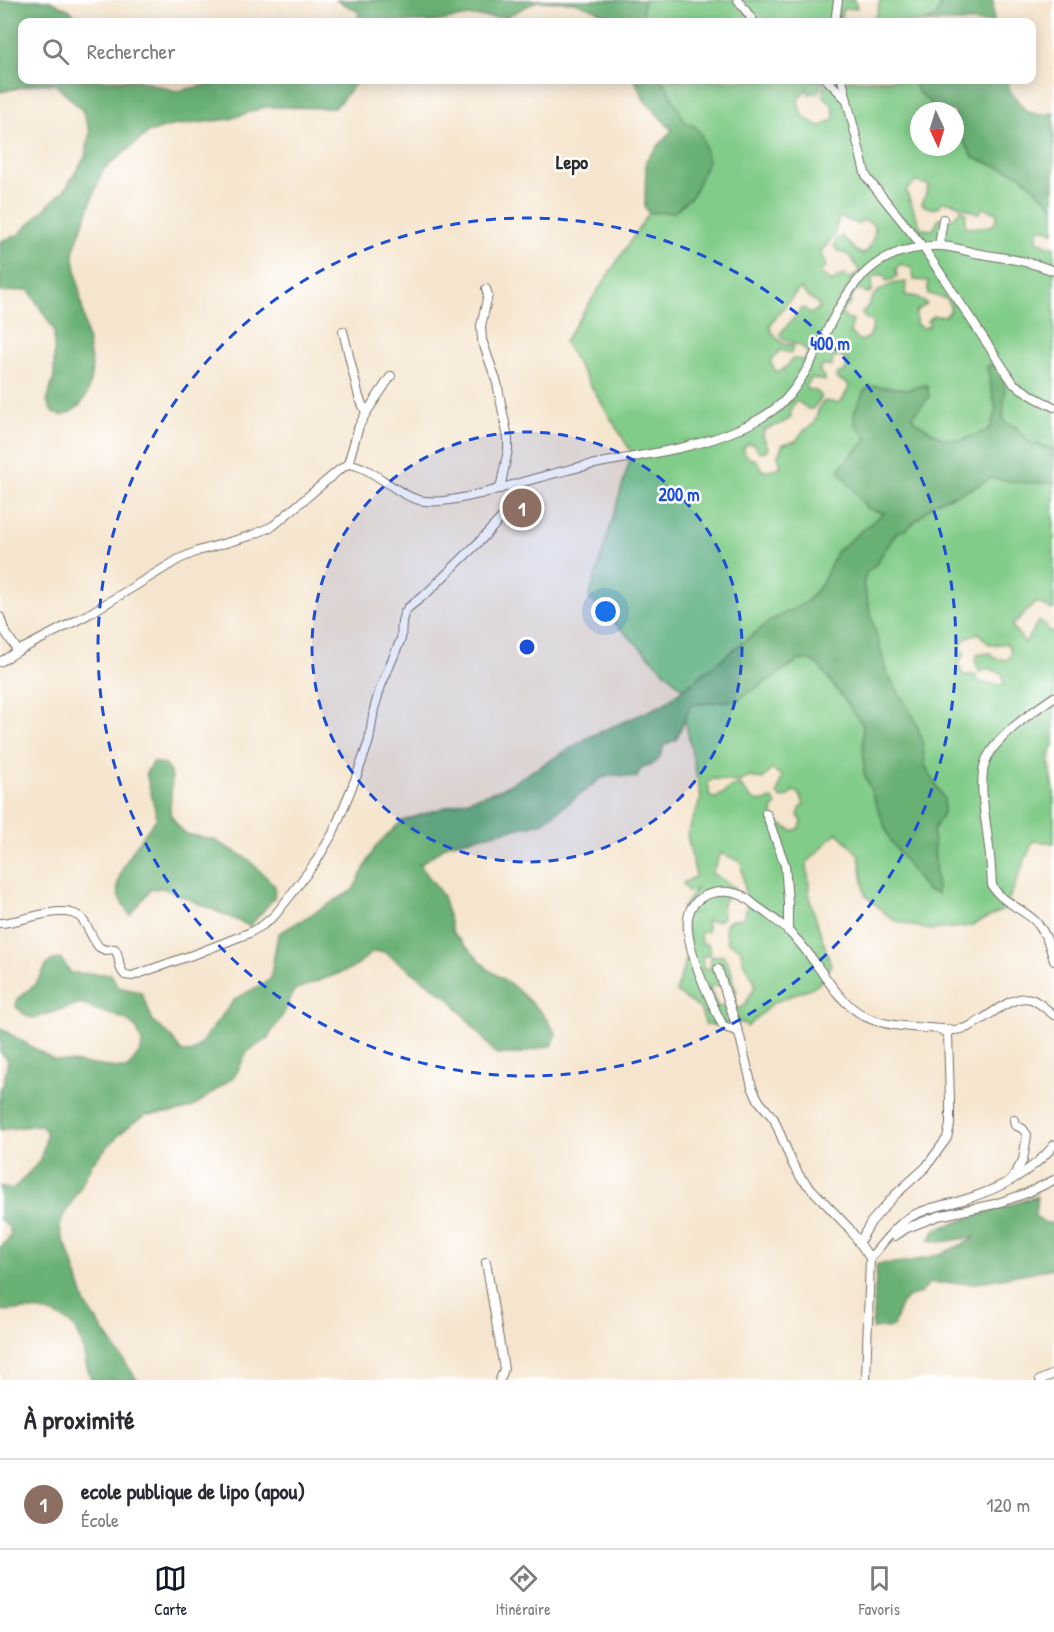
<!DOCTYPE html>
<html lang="fr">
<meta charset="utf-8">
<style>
body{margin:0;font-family:"Patrick Hand",sans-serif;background:#f2f2f3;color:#2b2b33}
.compass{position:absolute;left:910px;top:102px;width:54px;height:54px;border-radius:50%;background:#fff;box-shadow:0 3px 15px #0003;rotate:176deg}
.you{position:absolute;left:606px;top:612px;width:21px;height:21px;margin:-15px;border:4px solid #fff;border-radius:50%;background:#1a73e8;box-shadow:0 0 0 9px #1a73e833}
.badge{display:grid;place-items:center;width:39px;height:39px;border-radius:50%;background:#111827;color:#fff;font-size:20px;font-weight:700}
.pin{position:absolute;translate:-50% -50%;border:3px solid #fff;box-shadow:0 2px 6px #0006}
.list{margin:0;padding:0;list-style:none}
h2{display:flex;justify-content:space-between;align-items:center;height:78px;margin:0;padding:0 24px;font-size:26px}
h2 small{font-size:20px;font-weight:400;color:#7c7c81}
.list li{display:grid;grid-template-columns:39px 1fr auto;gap:18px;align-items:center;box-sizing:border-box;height:90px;padding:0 24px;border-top:2px solid #e1e1e2}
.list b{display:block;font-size:22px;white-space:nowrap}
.list p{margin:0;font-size:20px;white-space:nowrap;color:#7c7c81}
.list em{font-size:20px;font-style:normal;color:#7c7c81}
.icon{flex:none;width:33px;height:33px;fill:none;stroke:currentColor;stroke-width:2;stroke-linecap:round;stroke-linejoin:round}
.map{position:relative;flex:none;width:1054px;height:1380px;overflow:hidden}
.search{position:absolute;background:#fff;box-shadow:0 3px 15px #0003;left:18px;right:18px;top:18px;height:66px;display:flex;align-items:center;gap:15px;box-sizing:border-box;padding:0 21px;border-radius:12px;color:#7c7c81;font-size:22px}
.sheet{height:168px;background:#fff}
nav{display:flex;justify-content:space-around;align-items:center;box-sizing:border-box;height:84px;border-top:2px solid #e1e1e2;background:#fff;font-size:16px;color:#7c7c81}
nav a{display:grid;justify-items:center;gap:3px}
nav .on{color:#111827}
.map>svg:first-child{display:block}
.green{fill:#82cc89;stroke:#567c5a;stroke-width:1.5;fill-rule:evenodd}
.forest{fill:#69b075;stroke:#4a6e50;stroke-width:1.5}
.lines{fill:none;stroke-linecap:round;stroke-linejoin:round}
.minor-casing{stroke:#726c64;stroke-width:10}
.minor{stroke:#fff;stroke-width:8}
.ring{fill:none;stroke:#1d4ed8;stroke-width:3;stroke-dasharray:10 8}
.labels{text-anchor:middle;stroke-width:5;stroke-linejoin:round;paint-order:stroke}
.quarter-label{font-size:20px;font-weight:bold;fill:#2b2b2b;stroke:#fff}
.centre{fill:#1d4ed8;stroke:#fff;stroke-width:3}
.ring-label{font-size:18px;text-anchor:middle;font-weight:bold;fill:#1d4ed8;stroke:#fff;stroke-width:5;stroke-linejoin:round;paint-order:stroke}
</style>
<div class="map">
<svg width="1054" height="1380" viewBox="0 0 1054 1380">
<rect width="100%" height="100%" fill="#fff"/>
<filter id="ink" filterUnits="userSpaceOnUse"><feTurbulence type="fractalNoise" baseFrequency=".0167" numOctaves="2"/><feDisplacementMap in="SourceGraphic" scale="12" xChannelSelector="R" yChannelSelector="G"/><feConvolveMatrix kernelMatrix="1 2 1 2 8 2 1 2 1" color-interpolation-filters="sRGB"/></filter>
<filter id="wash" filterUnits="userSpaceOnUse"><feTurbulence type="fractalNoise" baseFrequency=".008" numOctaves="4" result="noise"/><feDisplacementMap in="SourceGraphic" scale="24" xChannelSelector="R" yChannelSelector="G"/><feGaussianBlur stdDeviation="1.35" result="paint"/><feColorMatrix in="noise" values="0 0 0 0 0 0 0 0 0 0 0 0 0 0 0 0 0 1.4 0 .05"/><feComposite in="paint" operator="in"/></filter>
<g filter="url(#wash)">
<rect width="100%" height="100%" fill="#f5e5ce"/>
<g class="green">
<path d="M643 0H855L857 8 843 9 841 15 843 19 855 22H643L642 17Z"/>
<path d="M880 0H940V8L935 18 924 22H867L877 14Z"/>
<path d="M663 80H825L821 83 819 92 809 94 807 88 798 99C800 117 806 120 821 127L834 119 833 106 824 96V83L829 80H912L919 93 940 111H919V147H955V128L974 158 1021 175 1054 207V233L1052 231 1042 228 1039 230 1036 239 1038 242H1044V245L1054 246V450L1029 442 1016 427 1010 425 1004 421 1003 409 1005 390 987 367 996 410 991 427 986 431 962 440 942 439 915 421 912 416 929 397 927 385 908 389 875 386 855 424 867 438 860 448 842 465 885 512 837 551 822 584 805 603 772 620 683 689 589 598 632 453 564 342 649 213 674 212 695 126 685 123ZM915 182 929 185 922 204C926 208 933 209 938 208L941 202H951L977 213H980L983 207 997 213 996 222 991 226 968 228 965 225 966 213 961 209 954 218H939L933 230 921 228 906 191ZM839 217 858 224 863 220 869 222 874 226 875 233 868 251 862 254 856 251 842 236 836 240 834 246 838 251 850 256 860 271 850 279 844 275 838 277 833 282 822 275 821 271 825 268 826 262 822 257 821 251 834 236ZM900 264 912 267 914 280 928 281V294L947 299 950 305V311L945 316H933L928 321 930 326 923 328 916 324V311L927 304 917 297 905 295 906 282C894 283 882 286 874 296 870 302 868 308 862 312L865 318 872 321C874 332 871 337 861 341L850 333 853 320 846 319 842 313 844 307 850 304 854 291 860 289 866 293 872 292V279L877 275H884L886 281 892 280 897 276 896 269ZM801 289 809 298 812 299 819 305V308L811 314 804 308 801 309C795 318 787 325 780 334L783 340C793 342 803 344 808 354L805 360 792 359 788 365 781 371H776L770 362 780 350 789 353 792 352 794 345 783 344 771 331 770 325 798 290ZM840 356 848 361 845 371 837 374 836 378 848 384 849 387 843 399 838 403 825 401 820 405 814 424 803 431 796 441 783 444 778 456 781 466 774 469 763 471 756 460 747 457 743 449 747 444H754L759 452 766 451 768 448 763 436 764 430 782 423 791 418C790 411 790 404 797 401L808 409H812L821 399V395L816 391 807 389 806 386 812 378 825 381V378L819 371 822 366H832L833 358Z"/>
<path d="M991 478 1054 483V609L1052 610 1041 604 1035 603 1012 626 1025 643 1038 622 1045 624 1048 630 1054 633V747L1051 751 1049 762 1054 791V843L1033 841 1005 909 971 926 929 930 893 920 865 895 859 855 837 832 807 863 810 901 831 965 818 985 773 1003 747 1027 744 1023 706 1025 700 1009 676 992 690 947 681 911 696 889 688 892 683 883 696 876 687 835 701 798 685 719 691 705 737 700 799 660 811 659 820 667 863 725 864 773 937 894 933 831 944 811V799L925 765 922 739 913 716 887 674 863 585 866 573 875 565 897 532 907 529 934 503 975 487ZM979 633C989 646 990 646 1006 643L1010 648 1011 655 1007 660 994 658 990 653 977 655 975 661 980 673 986 668 1002 673 1004 685 983 683 977 681 976 675H963L959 664 965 653 961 648C963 637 970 636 979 633ZM772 769 782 776 777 795 782 798 789 796 793 791 799 793 804 804 800 809 798 816 802 821 800 828 793 831C782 826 773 822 772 809L777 805 773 799C752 805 753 800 740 785L733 786 716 798 710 797 708 783 712 779 738 782 750 777 763 779ZM721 853 741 862 747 906 744 918 731 920 726 924 725 931 728 943 740 948 744 964 754 980 755 987 748 998 746 1004 735 1011 732 1005 718 1007 710 989 711 986 723 985 729 1000 737 991 733 983 731 970 723 955 710 957 711 968 703 969 702 957 709 955 710 952 708 944 701 943 700 933 708 931 706 921H717L723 918C721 901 724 900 735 888L712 873Z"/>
</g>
<g class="forest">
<path d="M0 0H48L70 10 79 22H22V80H138L177 91 232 80H358L335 108 265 107 230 119 171 126 148 133 102 171 73 252 92 367C90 391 86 408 62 416L52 412 47 401 54 377V330L29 290 0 292V241L18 235 66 188 85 157 90 132 82 110 55 84H37L0 92Z"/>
<path d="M336 0H643V22H612L607 16 596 10 574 2 537 1 504 18 469 16 434 22H357L359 12Z"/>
<path d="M940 0H993L994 22H924L935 18 940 8Z"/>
<path d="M635 80H663L685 122 695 126 702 136 708 161 693 195 674 212 649 213 645 207 646 160 672 130 644 100Z"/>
<path d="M912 80H1007L1010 91 1027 112 1041 115 1054 113V207L1021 175 974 158 955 128V111H940L919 93Z"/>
<path d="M991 363C998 368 1005 383 1005 392 1005 402 1002 411 1004 421L1010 425 1016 427 1029 442 1054 450V483H1024L991 478 975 487 934 503 907 529 897 532 875 565 866 573 863 585 887 674 913 716 922 739 925 765 944 799V811L933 831 937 894 926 890 890 840 864 773 863 725 820 667 811 660H799L737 700 691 705 676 740 664 745C660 760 657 764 642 767L637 778 614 775 602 778 542 823 448 844 420 865 443 896 453 933 489 970 512 985 541 1012 556 1033 553 1045 518 1054H496L450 999 384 952H373L353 968 294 990 285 1012 267 1039 248 1051 237 1072 231 1079 193 1107 177 1112 146 1115 133 1123 120 1134 92 1163 78 1192 62 1218 60 1227 61 1234 71 1257 86 1305 137 1380H92C84 1367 85 1347 78 1334 63 1307 26 1309 0 1311V1247L7 1241 11 1234 9 1227 0 1220V1186L12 1190 40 1161 46 1138V1131L40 1125 0 1130V1089L4 1083 8 1060 0 1052V1028L54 1060 127 1069 141 1051 142 1043 137 1029 125 1019 96 1010 81 1003 35 1018 28 1017 16 1007 17 999 36 984 47 964 53 960 61 959 71 973 111 974 118 987 141 992 153 1021 172 1038 181 1051 190 1053 196 1049 235 999 270 980 278 934 353 890 376 846 402 821 502 789 591 736 662 705 772 620 805 603 822 584 837 551 884 513 867 509 839 470C845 458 859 451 867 438L855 424 854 413 864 391 869 387 875 386 908 389 927 385 929 397 912 416 915 421 943 439 962 440 986 431 991 427 996 410 987 367Z"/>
<path d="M153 762 166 765 172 777 170 813 177 825 186 834 214 840 248 859 275 886 274 898 250 926 163 888 151 889 130 915C126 909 120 901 118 894 113 871 144 835 157 818L146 773Z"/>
<path d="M1037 1196 1035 1217 1046 1223H1054V1268L975 1283H929L921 1293 910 1296 901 1304 893 1327 872 1329 877 1264C914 1263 944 1256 976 1237L940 1242 929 1240 936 1229Z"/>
</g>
</g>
<g filter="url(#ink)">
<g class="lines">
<g class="minor-casing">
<g id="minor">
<path d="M738 0 754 22"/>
<path d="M835 22 838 0"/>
<path d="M827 80 846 99"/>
<path d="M842 80 865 173 868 179 923 247 1014 384 1036 398 1054 407"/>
<path d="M939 246 943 219"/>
<path d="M486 289 488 295 481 326 482 340 497 383 508 438V450L500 489"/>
<path d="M343 331 359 397 366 413"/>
<path d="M348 464 359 426 366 413 391 376"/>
<path d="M0 617 4 630 18 651"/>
<path d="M0 662 18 651 89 614 179 559 198 551 250 536 273 526 339 470 348 464C372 465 399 499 425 501 445 503 465 497 484 493 517 484 551 473 585 466 637 455 690 451 739 429 755 422 772 413 785 400 830 351 836 263 912 249 921 248 930 245 939 246 951 246 963 250 975 253 1003 258 1027 260 1054 271"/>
<path d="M1054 697C1032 712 997 736 986 760 977 780 987 826 989 848 991 861 991 873 992 885 999 901 1024 909 1036 922 1046 933 1050 947 1054 961"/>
<path d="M766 813 785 865 788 902V931"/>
<path d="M0 923C21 923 66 901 82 919 89 928 92 939 99 947L105 950 115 949C121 958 117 968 125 975L132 976 198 953 249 933 263 925 275 915 290 896 317 860 333 833 357 775 369 741 374 709 381 686 401 639 402 621 404 614 408 608 428 592 480 541 516 502 518 497 514 485"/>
<path d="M718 969 740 1037 752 1087 759 1101 774 1119 793 1165 801 1178 849 1228 870 1258 866 1380"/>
<path d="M737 1031 727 1028 722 1024C710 999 673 927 694 904 705 891 726 889 741 895 746 897 751 902 756 906 771 916 786 927 798 941 821 966 833 998 864 1016 889 1029 927 1027 955 1030 959 1029 964 1029 968 1027 986 1020 1012 993 1031 999 1039 1002 1047 1010 1054 1015"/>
<path d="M1012 1179 1023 1160 1027 1135 1023 1129 1015 1125 1014 1120"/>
<path d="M895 1236 907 1228 938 1216 995 1204 1027 1193 1054 1180"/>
<path d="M859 1243 871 1222 895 1195 926 1167 947 1138 950 1125V1101L948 1034 940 1029"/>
<path d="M870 1258C882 1245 893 1228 908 1218 923 1209 940 1206 956 1202 992 1192 1030 1175 1054 1145"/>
<path d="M486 1262 504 1369 500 1380"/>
<path d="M1040 1380 1054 1374"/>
</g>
</g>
<use href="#minor" class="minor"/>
</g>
</g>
<circle cx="527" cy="647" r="215" fill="#1d4ed8" fill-opacity=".12"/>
<g class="ring">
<circle cx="527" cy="647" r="215"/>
<circle cx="527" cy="647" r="429"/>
</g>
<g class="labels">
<g class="quarter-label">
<text x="572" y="169">Lepo</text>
</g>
</g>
<circle cx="527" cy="647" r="9" class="centre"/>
<g class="ring-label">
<text x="830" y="350">400 m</text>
<text x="679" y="501">200 m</text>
</g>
</svg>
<svg class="compass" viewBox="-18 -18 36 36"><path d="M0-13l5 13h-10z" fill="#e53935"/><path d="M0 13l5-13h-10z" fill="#7c7c81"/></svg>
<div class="you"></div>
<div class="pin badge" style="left:522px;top:508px;background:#8d6e63">1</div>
<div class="search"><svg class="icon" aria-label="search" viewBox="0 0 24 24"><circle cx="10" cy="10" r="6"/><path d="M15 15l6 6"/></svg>Rechercher</div>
</div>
<section class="sheet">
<h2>À proximité<small></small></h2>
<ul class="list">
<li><span class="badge" style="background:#8d6e63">1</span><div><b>ecole publique de lipo (apou)</b><p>École</p></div><em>120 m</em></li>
</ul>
</section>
<nav>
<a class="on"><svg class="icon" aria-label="map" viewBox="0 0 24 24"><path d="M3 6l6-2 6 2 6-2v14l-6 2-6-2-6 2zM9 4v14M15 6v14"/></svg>Carte</a>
<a><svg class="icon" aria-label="directions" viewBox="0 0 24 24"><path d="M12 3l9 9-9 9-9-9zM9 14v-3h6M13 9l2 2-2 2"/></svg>Itinéraire</a>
<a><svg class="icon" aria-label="saved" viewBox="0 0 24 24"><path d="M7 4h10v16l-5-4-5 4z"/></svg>Favoris</a>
</nav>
